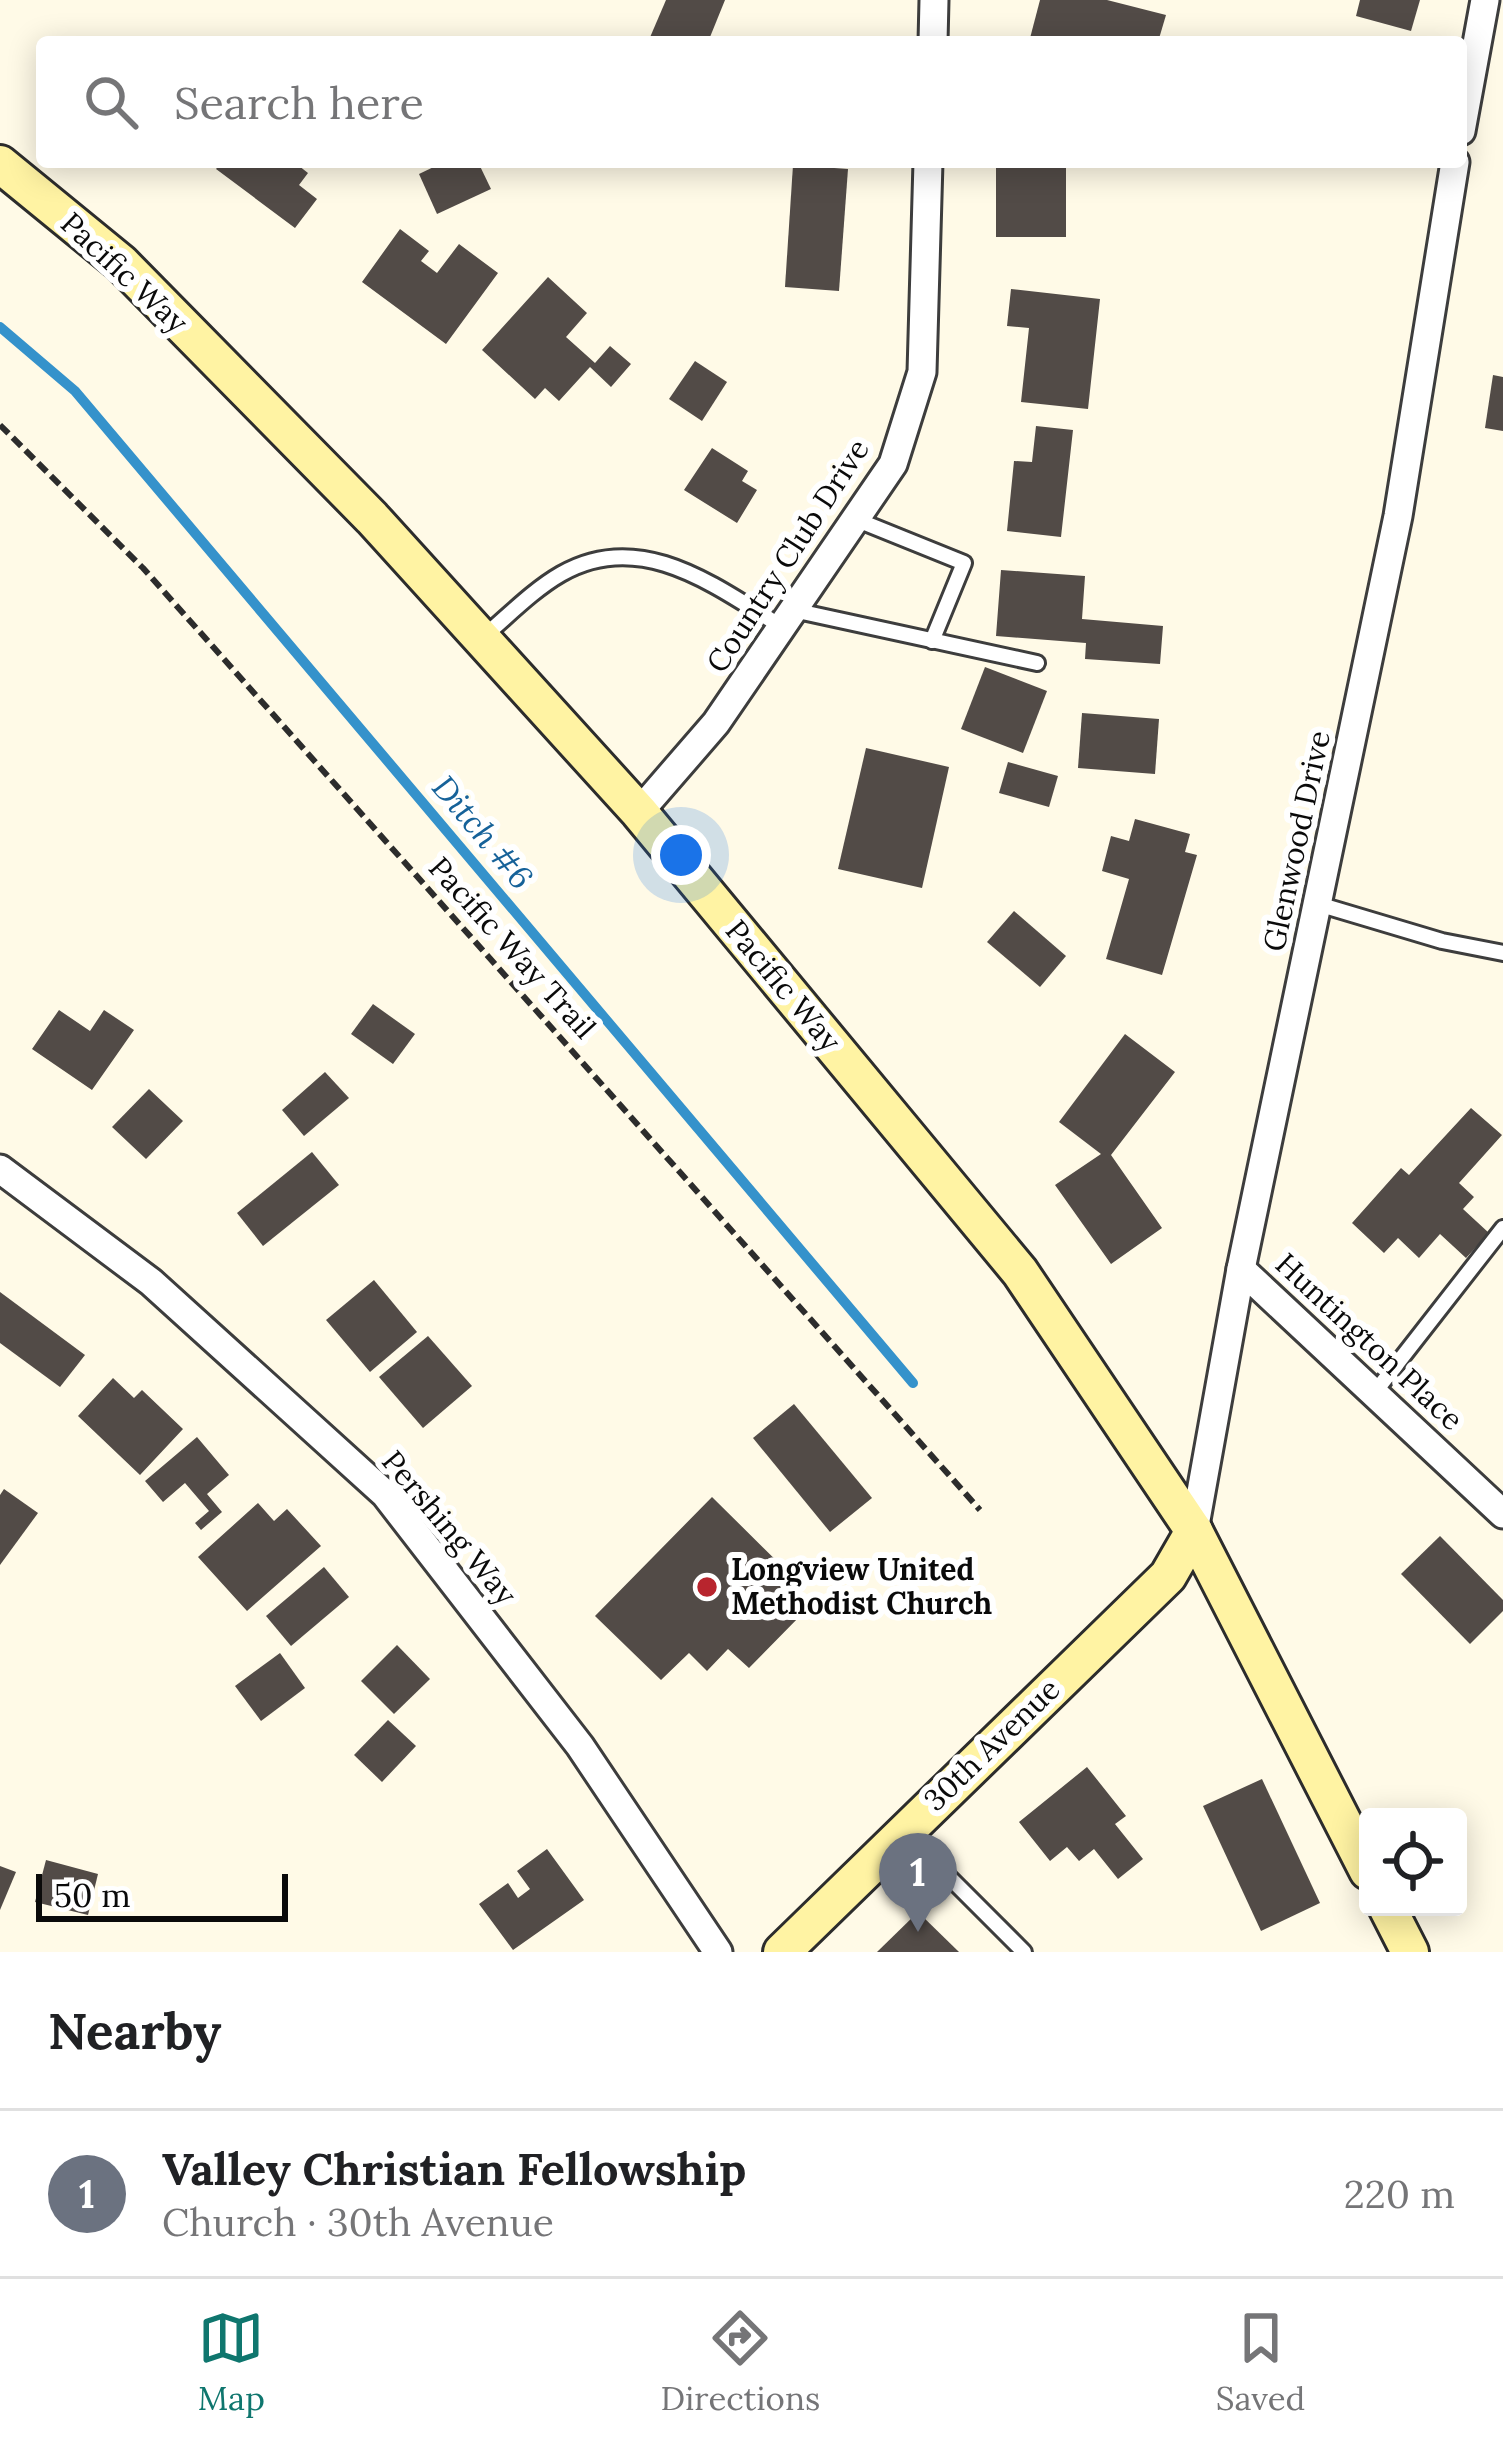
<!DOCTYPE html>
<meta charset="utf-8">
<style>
body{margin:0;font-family:Lora,serif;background:#f2f2f2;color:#202124}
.controls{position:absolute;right:36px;bottom:36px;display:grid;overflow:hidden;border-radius:12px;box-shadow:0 6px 30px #0003}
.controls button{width:108px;height:108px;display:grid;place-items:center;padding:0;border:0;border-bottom:3px solid #e0e0e0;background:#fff;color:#202124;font:60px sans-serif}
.scale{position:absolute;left:36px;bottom:30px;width:252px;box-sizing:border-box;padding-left:12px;border:6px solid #0a0a0a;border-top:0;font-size:33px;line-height:42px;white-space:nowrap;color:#0a0a0a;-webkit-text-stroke:9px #fff;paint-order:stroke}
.you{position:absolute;left:681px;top:855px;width:42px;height:42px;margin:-30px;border:9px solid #fff;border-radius:50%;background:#1a73e8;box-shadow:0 0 0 18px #1a73e833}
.badge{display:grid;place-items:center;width:78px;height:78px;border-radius:50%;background:#0f766e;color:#fff;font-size:39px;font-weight:700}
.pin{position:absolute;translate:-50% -99px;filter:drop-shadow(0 3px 6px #0008)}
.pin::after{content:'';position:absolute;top:63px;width:42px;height:36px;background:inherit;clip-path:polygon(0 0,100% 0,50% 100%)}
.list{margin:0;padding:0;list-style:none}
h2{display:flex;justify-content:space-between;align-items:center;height:156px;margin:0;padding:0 48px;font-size:51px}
h2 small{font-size:39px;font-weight:400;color:#757577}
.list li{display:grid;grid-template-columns:78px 1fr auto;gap:36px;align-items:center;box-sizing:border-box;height:168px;padding:0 48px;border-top:3px solid #e0e0e0}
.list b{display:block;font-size:45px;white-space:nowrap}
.list p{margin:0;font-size:39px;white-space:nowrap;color:#757577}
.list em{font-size:39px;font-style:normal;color:#757577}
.icon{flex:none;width:66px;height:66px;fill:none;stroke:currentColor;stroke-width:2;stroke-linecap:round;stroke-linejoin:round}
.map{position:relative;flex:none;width:1503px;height:1952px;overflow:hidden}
.search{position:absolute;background:#fff;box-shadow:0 6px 30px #0003;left:36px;right:36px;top:36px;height:132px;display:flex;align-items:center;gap:30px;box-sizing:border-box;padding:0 42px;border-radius:12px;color:#757577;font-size:45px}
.sheet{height:324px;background:#fff}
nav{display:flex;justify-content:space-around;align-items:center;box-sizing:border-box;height:168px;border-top:3px solid #e0e0e0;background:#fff;font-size:33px;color:#757577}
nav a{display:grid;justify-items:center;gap:6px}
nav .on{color:#0f766e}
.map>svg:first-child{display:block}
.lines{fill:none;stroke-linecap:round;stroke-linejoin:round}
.stream{stroke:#3592cb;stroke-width:10}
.building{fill:#524b47}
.lane-casing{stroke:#3d3d3d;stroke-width:20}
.street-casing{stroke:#3d3d3d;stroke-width:33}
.secondary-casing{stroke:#2c2c2c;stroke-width:42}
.path{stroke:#2c2c2c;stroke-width:6;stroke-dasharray:12 6;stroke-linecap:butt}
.lane{stroke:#fff;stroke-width:14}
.street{stroke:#fff;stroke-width:27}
.secondary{stroke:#fff3a3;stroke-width:36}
.poi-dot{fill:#b8252e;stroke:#fff;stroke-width:4.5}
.labels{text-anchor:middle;stroke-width:12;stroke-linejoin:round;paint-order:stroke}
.street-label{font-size:30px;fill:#0a0a0a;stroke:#fff}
.poi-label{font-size:30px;font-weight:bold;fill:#0a0a0a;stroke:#fff;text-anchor:start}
.water-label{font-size:33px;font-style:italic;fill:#166299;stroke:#fff}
</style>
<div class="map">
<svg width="1503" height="1952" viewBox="0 0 1503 1952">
<rect width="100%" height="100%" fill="#fffae7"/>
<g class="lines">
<path class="stream" d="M0 327 75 391 913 1383"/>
</g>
<g class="building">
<path d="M666 0H725L708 42H648Z"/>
<path d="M1040 0H1107L1166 15 1158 42H1029Z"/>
<path d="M1360 0H1420L1411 31 1356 16Z"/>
<path d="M222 162H294L308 173 299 185 317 199 295 228 216 169Z"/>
<path d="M444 162H478L491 189 437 214 419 174Z"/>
<rect x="996" y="162" width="70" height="75"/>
<path d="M793 165 848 169 839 291 785 287Z"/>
<path d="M400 229 429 251 421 261 437 273 459 244 498 273 446 344 362 282Z"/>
<path d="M548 277 587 313 566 337 595 363 610 346 631 364 611 387 590 367 559 401 545 388 535 399 482 350Z"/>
<path d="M1011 289 1100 299 1088 409 1021 402 1029 328 1007 326Z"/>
<path d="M695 361 727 382 702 421 669 399Z"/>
<path d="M1493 375 1503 377V431L1485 428Z"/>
<path d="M1036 426 1073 430 1061 537 1007 531 1014 461 1032 462Z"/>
<path d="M712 448 748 471 742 481 757 490 737 523 684 490Z"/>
<path d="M1001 570 1085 576 1082 619 1163 626 1160 664 1085 659 1086 643 996 636Z"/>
<path d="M985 667 1047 691 1023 753 961 729Z"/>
<path d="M1082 713 1159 719 1155 774 1078 768Z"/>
<path d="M866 748 949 767 922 888 838 869Z"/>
<path d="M1008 762 1058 776 1049 807 999 793Z"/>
<path d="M1135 819 1190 834 1185 852 1197 855 1162 975 1106 959 1129 879 1102 871 1111 836 1129 841Z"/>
<path d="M1014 911 1066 956 1040 987 987 942Z"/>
<path d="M373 1004 415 1034 393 1064 351 1034Z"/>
<path d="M59 1010 90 1031 104 1010 134 1030 92 1090 32 1049Z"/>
<path d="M1125 1034 1175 1072 1111 1155 1162 1228 1111 1264 1055 1185 1101 1154 1059 1122Z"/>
<path d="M325 1072 349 1098 304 1136 282 1110Z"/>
<path d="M149 1089 183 1121 146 1159 112 1127Z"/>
<path d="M1471 1108 1502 1135 1459 1183 1474 1197 1463 1209 1489 1233 1466 1258 1440 1234 1419 1258 1398 1238 1384 1253 1352 1223 1401 1168 1409 1175Z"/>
<path d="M312 1152 339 1185 263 1246 237 1213Z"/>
<path d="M374 1280 417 1332 370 1372 326 1320Z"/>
<path d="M0 1292 85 1355 60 1387 0 1343Z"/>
<path d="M428 1336 472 1386 423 1428 379 1377Z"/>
<path d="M113 1378 134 1398 142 1390 183 1429 140 1475 78 1416Z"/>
<path d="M794 1404 872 1498 830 1532 753 1438Z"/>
<path d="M197 1437 229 1475 207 1494 222 1512 201 1530 195 1523 209 1511 185 1483 163 1502 145 1481Z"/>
<path d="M4 1489 38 1513 0 1565V1495Z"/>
<path d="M712 1497 796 1580 783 1594 803 1613 749 1668 728 1649 707 1671 689 1653 661 1680 595 1616Z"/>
<path d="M258 1503 274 1521 287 1509 321 1546 247 1611 198 1557Z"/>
<path d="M1440 1536 1503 1600V1611L1470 1644 1401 1574Z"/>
<path d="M324 1567 349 1597 291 1646 266 1616Z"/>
<path d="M397 1645 430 1679 394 1714 361 1681Z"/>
<path d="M280 1653 305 1688 261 1721 235 1686Z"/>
<path d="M388 1720 416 1746 382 1782 354 1755Z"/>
<path d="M1087 1767 1126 1816 1115 1824 1143 1859 1118 1879 1094 1849 1079 1861 1067 1847 1050 1861 1019 1822Z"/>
<path d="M1262 1779 1320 1903 1261 1931 1203 1806Z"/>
<path d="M547 1849 584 1900 513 1950 479 1904 508 1883 518 1898 530 1889 517 1871Z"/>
<path d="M46 1860 98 1874 88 1915 35 1902Z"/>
<path d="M0 1866 16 1872 0 1910Z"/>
<path d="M918 1912 959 1952H877Z"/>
</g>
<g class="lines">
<g class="lane-casing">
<g id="lane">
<path d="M855 519 964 563 932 641"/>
<path d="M793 610 1037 663"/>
<path d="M482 638C507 617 533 590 561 574 641 528 715 586 782 627"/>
<path d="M1318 904 1442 941 1503 953"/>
<path d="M1375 1392 1503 1228"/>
<path d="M907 1835 1024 1952"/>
</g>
</g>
<g class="street-casing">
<g id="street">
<path d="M933 42 934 0"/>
<path d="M1461 131 1485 0"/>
<path d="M639 812 716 723 893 464 922 372 928 162"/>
<path d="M0 1169 151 1282 385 1494 580 1746 718 1952"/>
<path d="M1241 1269 1503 1514"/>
<path d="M1194 1531 1241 1269 1398 516 1455 162"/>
</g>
</g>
<g class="secondary-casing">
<g id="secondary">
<path d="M0 164 121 263 372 518 639 812 1020 1272 1194 1531 1368 1871"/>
<path d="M1387 1907 1410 1952"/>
<path d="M782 1952 1168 1576 1194 1531"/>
</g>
</g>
<path class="path" d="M0 425 143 568 980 1510"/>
<use href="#lane" class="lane"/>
<use href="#street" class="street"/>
<use href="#secondary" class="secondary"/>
</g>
<circle class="poi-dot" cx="707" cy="1587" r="12"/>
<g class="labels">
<g class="street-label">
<text transform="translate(124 273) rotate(43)" y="10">Pacific Way</text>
<text transform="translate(788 556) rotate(-57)" y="10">Country Club Drive</text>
<text transform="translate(1297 841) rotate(-78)" y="10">Glenwood Drive</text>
<text transform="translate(512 948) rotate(48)" y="10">Pacific Way Trail</text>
<text transform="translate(783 986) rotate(50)" y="10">Pacific Way</text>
<text transform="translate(1369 1342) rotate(43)" y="10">Huntington Place</text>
<text transform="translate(449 1528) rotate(50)" y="10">Pershing Way</text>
<text transform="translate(992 1745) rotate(-44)" y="10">30th Avenue</text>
</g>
<g class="poi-label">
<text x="731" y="1580">Longview United<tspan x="731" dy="34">Methodist Church</tspan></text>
</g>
<g class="water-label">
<text transform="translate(483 832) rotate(50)" y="12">Ditch #6</text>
</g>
</g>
</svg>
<div class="controls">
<button><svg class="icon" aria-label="locate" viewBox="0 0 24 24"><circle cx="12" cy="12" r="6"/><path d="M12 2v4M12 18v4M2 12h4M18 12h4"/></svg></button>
</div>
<div class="scale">50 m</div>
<div class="you"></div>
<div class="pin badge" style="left:918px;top:1932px;background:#6b7280">1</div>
<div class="search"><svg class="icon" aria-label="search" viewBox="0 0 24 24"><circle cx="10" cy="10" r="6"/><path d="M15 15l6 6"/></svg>Search here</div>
</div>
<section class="sheet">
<h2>Nearby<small></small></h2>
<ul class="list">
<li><span class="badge" style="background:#6b7280">1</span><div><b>Valley Christian Fellowship</b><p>Church · 30th Avenue</p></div><em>220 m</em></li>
</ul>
</section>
<nav>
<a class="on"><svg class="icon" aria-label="map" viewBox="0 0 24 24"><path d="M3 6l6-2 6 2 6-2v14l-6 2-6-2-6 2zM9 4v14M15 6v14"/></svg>Map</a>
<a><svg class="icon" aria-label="directions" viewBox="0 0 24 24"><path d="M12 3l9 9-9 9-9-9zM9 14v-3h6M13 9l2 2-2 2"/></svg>Directions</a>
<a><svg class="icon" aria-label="saved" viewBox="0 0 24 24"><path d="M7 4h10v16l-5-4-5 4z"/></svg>Saved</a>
</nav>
